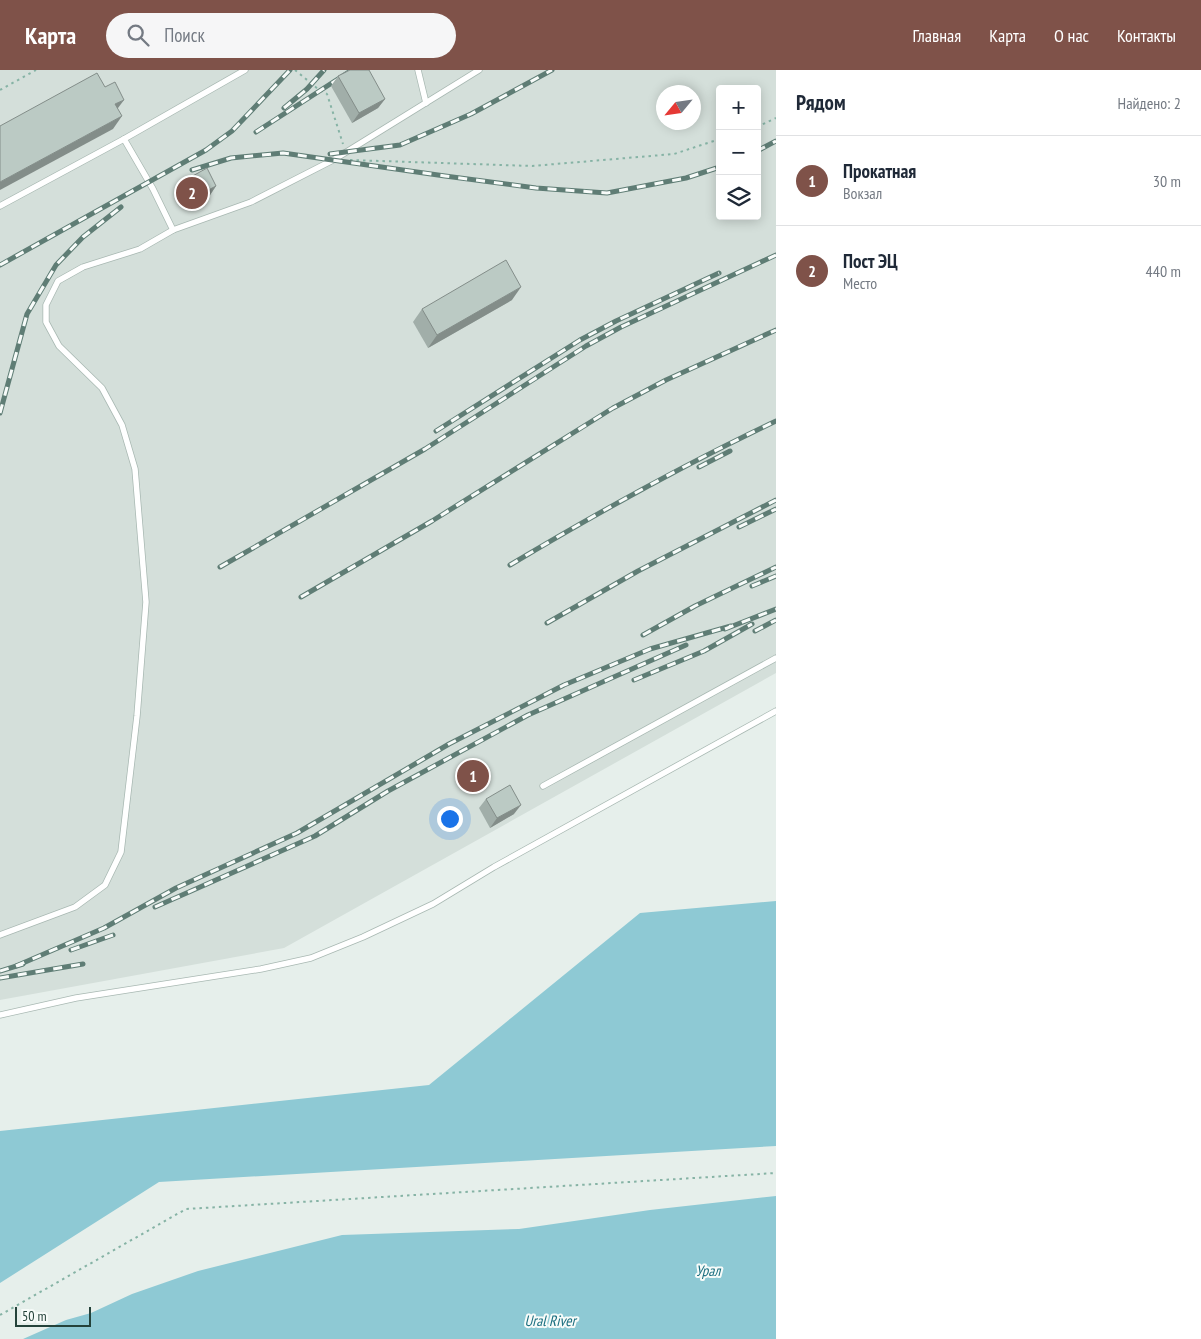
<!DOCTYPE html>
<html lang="ru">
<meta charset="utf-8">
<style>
body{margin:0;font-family:"PT Sans Narrow",sans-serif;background:#f6f6f7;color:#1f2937}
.controls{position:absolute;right:15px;top:15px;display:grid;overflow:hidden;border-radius:5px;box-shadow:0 2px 12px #0003}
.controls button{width:45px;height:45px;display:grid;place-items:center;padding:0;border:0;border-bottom:1px solid #e0e1e3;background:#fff;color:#1f2937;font:25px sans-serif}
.compass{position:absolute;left:656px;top:15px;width:45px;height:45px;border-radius:50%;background:#fff;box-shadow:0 2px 12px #0003;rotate:241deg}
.scale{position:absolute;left:15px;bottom:12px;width:76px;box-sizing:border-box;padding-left:5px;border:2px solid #24423a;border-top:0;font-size:14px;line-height:18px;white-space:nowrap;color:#24423a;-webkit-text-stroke:4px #f7fbf9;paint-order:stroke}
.you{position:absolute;left:449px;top:748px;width:18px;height:18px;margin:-12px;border:4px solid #fff;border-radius:50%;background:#1a73e8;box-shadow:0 0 0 8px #1a73e833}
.badge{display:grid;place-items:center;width:32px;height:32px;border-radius:50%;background:#7f5249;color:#fff;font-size:16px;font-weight:700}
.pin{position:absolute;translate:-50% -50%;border:2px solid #fff;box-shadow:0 1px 5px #0006}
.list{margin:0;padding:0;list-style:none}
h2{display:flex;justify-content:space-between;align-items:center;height:65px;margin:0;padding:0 20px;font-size:21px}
h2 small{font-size:16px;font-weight:400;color:#747a83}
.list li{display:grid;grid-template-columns:32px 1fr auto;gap:15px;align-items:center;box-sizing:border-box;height:90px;padding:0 20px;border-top:1px solid #e0e1e3}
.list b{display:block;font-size:19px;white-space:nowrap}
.list p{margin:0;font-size:16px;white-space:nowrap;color:#747a83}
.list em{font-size:16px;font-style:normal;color:#747a83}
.icon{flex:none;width:28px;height:28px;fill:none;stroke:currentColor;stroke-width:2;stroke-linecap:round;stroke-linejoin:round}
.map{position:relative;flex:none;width:776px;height:1269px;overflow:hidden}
header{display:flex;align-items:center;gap:30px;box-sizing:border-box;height:70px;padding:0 25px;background:#7f5249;color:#fff}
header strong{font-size:24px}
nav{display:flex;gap:28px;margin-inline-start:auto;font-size:18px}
.search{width:350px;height:45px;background:#f6f6f7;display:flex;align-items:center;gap:12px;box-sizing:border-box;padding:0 18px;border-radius:28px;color:#747a83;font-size:19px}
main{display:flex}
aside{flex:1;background:#fff}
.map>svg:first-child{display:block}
.built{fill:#d4dfda;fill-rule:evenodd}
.water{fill:#8ec9d4}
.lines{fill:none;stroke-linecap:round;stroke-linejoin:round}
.service-casing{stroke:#a8b8b2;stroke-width:7}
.path{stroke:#86b3a5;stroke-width:2;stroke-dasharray:2.5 4;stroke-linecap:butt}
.service{stroke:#fff;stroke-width:5.5}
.rail-casing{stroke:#5f7d75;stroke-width:5}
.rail{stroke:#f7fbf9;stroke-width:3;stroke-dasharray:9;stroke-linecap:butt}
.wall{fill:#a1aea9}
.shaded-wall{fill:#838d89}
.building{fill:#bbcac4;stroke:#838d89}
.labels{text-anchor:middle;stroke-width:4;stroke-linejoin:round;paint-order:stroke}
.water-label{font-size:15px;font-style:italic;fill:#1c6f80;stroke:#f7fbf9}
</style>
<header>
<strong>Карта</strong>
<div class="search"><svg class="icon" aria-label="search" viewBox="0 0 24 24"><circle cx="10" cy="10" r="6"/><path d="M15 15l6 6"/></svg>Поиск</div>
<nav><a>Главная</a><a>Карта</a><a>О нас</a><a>Контакты</a></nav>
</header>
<main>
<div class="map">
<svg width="776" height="1269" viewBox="0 0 776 1269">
<rect width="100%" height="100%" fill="#e6efeb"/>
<path class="built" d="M0 0H776V603L284 878 0 930ZM720 19H757V146H720ZM664 22H694V52H664Z"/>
<g class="water">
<path d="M776 831V1076L159 1112 0 1213V1061L429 1015 640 843Z"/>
<path d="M776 1126V1269H23L66 1250 91 1243 132 1224 198 1201 342 1165 519 1159 650 1140Z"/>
</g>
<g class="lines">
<g class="service-casing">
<g id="service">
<path d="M245 0 124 69 153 119 173 160 251 132 335 89 479 0"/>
<path d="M418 0 426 33"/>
<path d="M0 136 124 69"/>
<path d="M543 716 776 588"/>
<path d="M0 865 75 837 105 815 121 782 137 646 146 532 135 399 122 355 102 318 59 276 46 252V235L58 211 83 197 140 179 173 160"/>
<path d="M0 945 76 928 261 899 311 888 363 867 433 834 494 797 776 641"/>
</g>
</g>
<g class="path">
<path d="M295 0 318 19 327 24 343 74"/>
<path d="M0 20 36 0"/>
<path d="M757 57 776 48"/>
<path d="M350 90 532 96 674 84 720 69"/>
<path d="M0 1245 186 1139 776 1103"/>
</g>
<use href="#service" class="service"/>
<g class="rail-casing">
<g id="rail">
<path d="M284 38 307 19 324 0"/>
<path d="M256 62 352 0"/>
<path d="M757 81 776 71"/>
<path d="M330 84 400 75 471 44 552 0"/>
<path d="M192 100 231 88 283 83 445 106 536 118 607 123 686 108 720 97"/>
<path d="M0 195 206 80 232 61 290 0"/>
<path d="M0 343 27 244 56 195 83 167 121 137"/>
<path d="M436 361 580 270 616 251 719 203"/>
<path d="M699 397 730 381"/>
<path d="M739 457 776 439"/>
<path d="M510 495C597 443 685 394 776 351"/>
<path d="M220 497 425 379 586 276 621 257 776 185"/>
<path d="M752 516 776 506"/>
<path d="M301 527 432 451 613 338 666 310 776 260"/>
<path d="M547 553 638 501 776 430"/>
<path d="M725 559 776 539"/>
<path d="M755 561 776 550"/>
<path d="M643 565 695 536 776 497"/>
<path d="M634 610 704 581 752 554"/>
<path d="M155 837 315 766 388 721 528 645 686 575"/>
<path d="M71 880 113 865"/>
<path d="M16 896 104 858 176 818 297 763 449 674 564 615 650 579 731 556"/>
<path d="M0 901 23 894"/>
<path d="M0 908 83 894"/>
</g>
</g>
<use href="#rail" class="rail"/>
</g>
<g class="wall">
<path d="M338 6 385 29 378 38 352 53 331 16Z"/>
<path d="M182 112 216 116 210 125 184 139 175 121Z"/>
<path d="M512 230 428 278 413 252 422 239Z"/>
<path d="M486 729 514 744 490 758 479 738Z"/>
</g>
<g class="shaded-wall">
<path d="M385 29 378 38 352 53 359 43Z"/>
<path d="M124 30 115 42V34Z"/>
<path d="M122 46 113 59 0 120V112Z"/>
<path d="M216 116 210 125 184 139 191 129Z"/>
<path d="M521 217 512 230 428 278 437 265Z"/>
<path d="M521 735 514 744 490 758 497 748Z"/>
</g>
<g class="building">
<path d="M350 0H369L385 29 359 43 338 6Z"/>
<path d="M97 3 105 17 115 12 124 30 115 34 122 46 0 112V56Z"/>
<path d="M207 98 216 116 191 129 182 112Z"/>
<path d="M506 190 521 217 437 265 422 239Z"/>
<path d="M510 715 521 735 497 748 486 729Z"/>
</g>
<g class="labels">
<g class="water-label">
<text x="708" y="1206">Урал</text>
<text x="550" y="1256">Ural River</text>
</g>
</g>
</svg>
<div class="controls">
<button>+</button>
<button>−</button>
<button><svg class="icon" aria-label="layers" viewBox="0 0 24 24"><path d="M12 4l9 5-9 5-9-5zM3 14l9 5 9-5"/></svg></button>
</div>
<svg class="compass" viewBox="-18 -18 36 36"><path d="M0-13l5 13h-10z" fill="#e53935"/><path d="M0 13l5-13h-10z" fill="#747a83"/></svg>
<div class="scale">50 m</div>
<div class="you"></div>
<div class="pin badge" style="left:473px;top:706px">1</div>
<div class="pin badge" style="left:192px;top:123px">2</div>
</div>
<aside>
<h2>Рядом<small>Найдено: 2</small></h2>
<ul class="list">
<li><span class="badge">1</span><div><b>Прокатная</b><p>Вокзал</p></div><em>30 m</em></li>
<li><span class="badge">2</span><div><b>Пост ЭЦ</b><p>Место</p></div><em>440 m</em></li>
</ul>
</aside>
</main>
